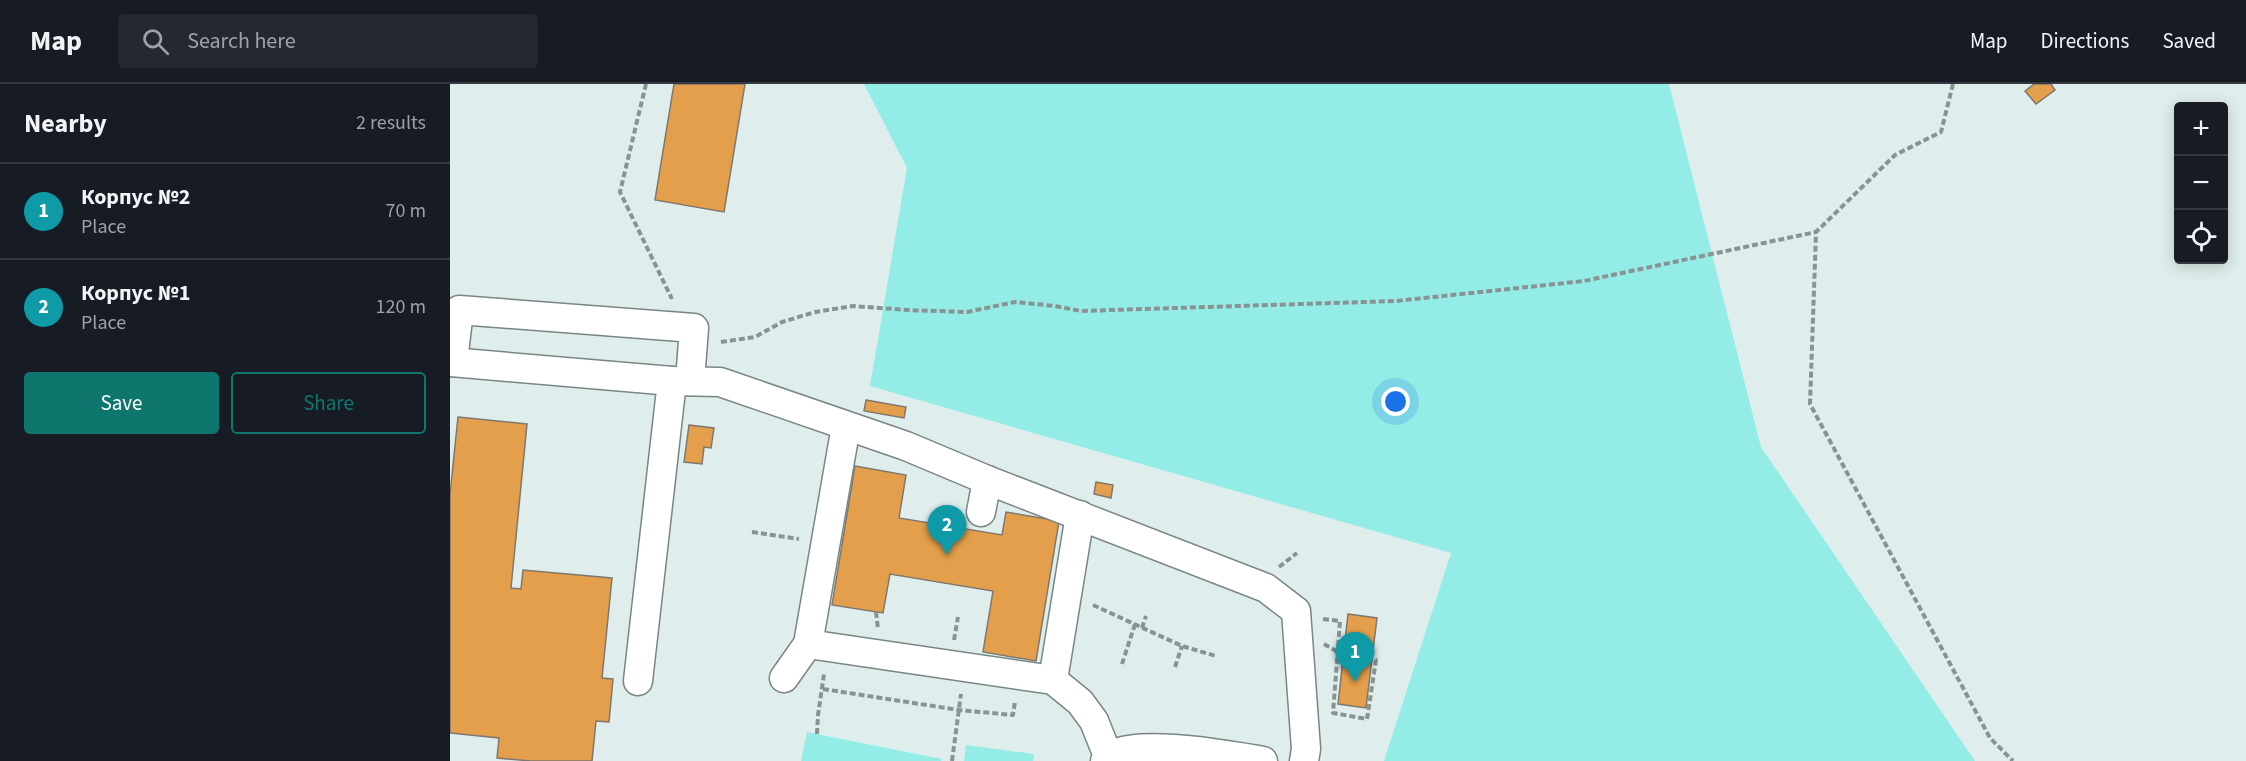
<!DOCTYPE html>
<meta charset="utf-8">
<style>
body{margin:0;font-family:"Source Sans 3",sans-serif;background:#242831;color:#f1f3f6}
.controls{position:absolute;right:18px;top:18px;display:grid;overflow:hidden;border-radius:6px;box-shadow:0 3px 15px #0003}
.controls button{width:54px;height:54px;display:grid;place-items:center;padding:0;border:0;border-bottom:2px solid #363941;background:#171b24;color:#f1f3f6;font:30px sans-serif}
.you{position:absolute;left:946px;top:318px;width:21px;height:21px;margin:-15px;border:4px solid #fff;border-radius:50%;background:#1a73e8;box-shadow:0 0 0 9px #1a73e833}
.badge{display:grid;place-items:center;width:39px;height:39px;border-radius:50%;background:#0f766e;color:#fff;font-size:20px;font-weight:700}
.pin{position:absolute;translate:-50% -50px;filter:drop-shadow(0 2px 3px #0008)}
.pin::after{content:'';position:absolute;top:32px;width:21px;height:18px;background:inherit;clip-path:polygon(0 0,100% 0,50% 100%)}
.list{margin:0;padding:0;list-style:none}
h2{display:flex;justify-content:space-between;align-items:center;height:78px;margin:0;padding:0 24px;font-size:26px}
h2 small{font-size:20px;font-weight:400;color:#9ea1a6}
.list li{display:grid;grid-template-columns:39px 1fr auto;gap:18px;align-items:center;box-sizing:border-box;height:96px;padding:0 24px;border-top:2px solid #363941}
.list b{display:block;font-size:22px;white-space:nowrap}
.list p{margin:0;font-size:20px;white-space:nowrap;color:#9ea1a6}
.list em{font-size:20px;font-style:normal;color:#9ea1a6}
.actions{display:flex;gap:12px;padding:18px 24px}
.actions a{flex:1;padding:14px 0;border:2px solid #0f766e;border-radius:6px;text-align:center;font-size:21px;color:#0f766e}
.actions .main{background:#0f766e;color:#fff}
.icon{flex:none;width:33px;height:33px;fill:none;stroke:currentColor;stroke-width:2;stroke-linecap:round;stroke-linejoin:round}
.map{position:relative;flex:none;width:1796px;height:677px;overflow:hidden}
header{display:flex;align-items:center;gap:36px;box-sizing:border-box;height:84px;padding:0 30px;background:#171b24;border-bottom:2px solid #363941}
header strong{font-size:28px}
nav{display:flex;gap:33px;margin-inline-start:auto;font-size:21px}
.search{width:420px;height:54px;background:#242831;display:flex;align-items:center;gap:15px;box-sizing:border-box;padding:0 21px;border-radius:6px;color:#9ea1a6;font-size:22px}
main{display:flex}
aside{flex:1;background:#171b24}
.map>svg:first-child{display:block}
.green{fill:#93ede6}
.building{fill:#e39f4b;stroke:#7f776e;stroke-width:1.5}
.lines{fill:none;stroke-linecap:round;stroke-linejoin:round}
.minor-casing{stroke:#788684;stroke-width:31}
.path{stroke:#889392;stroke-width:4;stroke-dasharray:6 3;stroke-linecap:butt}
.minor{stroke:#fff;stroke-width:28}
</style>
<header>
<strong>Map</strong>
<div class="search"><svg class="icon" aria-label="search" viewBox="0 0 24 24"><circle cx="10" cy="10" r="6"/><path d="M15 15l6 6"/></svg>Search here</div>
<nav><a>Map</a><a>Directions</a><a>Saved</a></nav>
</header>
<main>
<aside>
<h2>Nearby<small>2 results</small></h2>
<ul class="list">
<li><span class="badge" style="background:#0f9aa8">1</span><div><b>Корпус №2</b><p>Place</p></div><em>70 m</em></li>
<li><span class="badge" style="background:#0f9aa8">2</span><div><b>Корпус №1</b><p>Place</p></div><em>120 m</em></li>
</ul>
<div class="actions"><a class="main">Save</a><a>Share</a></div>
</aside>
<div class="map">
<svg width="1796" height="677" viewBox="0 0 1796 677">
<rect width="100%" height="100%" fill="#dfeeec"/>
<g class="green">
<path d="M414 0H1219L1311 363 1525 677H934L1001 469 420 302 457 84Z"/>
<path d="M357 648 492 675 491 677H351Z"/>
<path d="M516 661 584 670 583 677H514Z"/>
</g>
<g class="building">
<path d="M224 0H295L274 128 205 116Z"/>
<path d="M1584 0H1601L1605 6 1586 20 1575 7Z"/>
<path d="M416 316 456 323 454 334 414 327Z"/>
<path d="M8 333 77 340 61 504 71 505 73 486 162 494 152 594 163 595 159 638 146 637 142 677H81L47 674 49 654 0 649V410Z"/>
<path d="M239 341 264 344 261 364 254 363 252 380 234 378Z"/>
<path d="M405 382 456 391 449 434 552 451 556 428 609 437 586 577 533 568 543 507 440 490 433 529 382 521Z"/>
<path d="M646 398 663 401 661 414 644 410Z"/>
<path d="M898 530 927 534 916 624 888 620Z"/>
</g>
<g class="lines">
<g class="minor-casing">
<g id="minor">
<path d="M0 278 222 297 270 298 456 362 537 396 816 504 846 527 856 665 854 677"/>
<path d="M3 278 9 226 244 244 240 297"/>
<path d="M531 428 537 396"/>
<path d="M358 560 603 596 630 618 644 637 658 672"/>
<path d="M334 594 358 560 396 342"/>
<path d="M603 596 630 431"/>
<path d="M188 597 222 297"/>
<path d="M655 677C673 651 784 672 813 677"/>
</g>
</g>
<g class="path">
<path d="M196 0 170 108 222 215"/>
<path d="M1503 0 1491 48 1445 71 1366 148 1360 320 1540 654 1563 677"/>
<path d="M271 258 305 253 332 238 365 228 403 222 457 226 517 228 565 218 605 222 631 227 946 217 1134 197 1366 148"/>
<path d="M302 448 349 455"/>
<path d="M829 483 847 469"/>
<path d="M643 521 732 562 766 572"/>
<path d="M426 528 428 545"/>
<path d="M873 535 890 537 883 629 917 635 926 576H922"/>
<path d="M692 544 696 532"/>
<path d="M504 556 508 533"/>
<path d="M874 560 888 568"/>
<path d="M672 580 685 540"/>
<path d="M725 583 732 562"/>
<path d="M373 605 509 626 563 631 565 617"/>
<path d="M367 650 368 631 374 590"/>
<path d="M502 677 511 610"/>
</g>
<use href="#minor" class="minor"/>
</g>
</svg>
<div class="controls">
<button>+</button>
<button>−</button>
<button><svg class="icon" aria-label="locate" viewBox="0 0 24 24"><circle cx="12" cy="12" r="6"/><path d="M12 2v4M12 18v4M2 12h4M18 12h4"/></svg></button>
</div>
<div class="you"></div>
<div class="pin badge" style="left:905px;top:598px;background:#0f9aa8">1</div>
<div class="pin badge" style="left:497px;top:471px;background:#0f9aa8">2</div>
</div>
</main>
